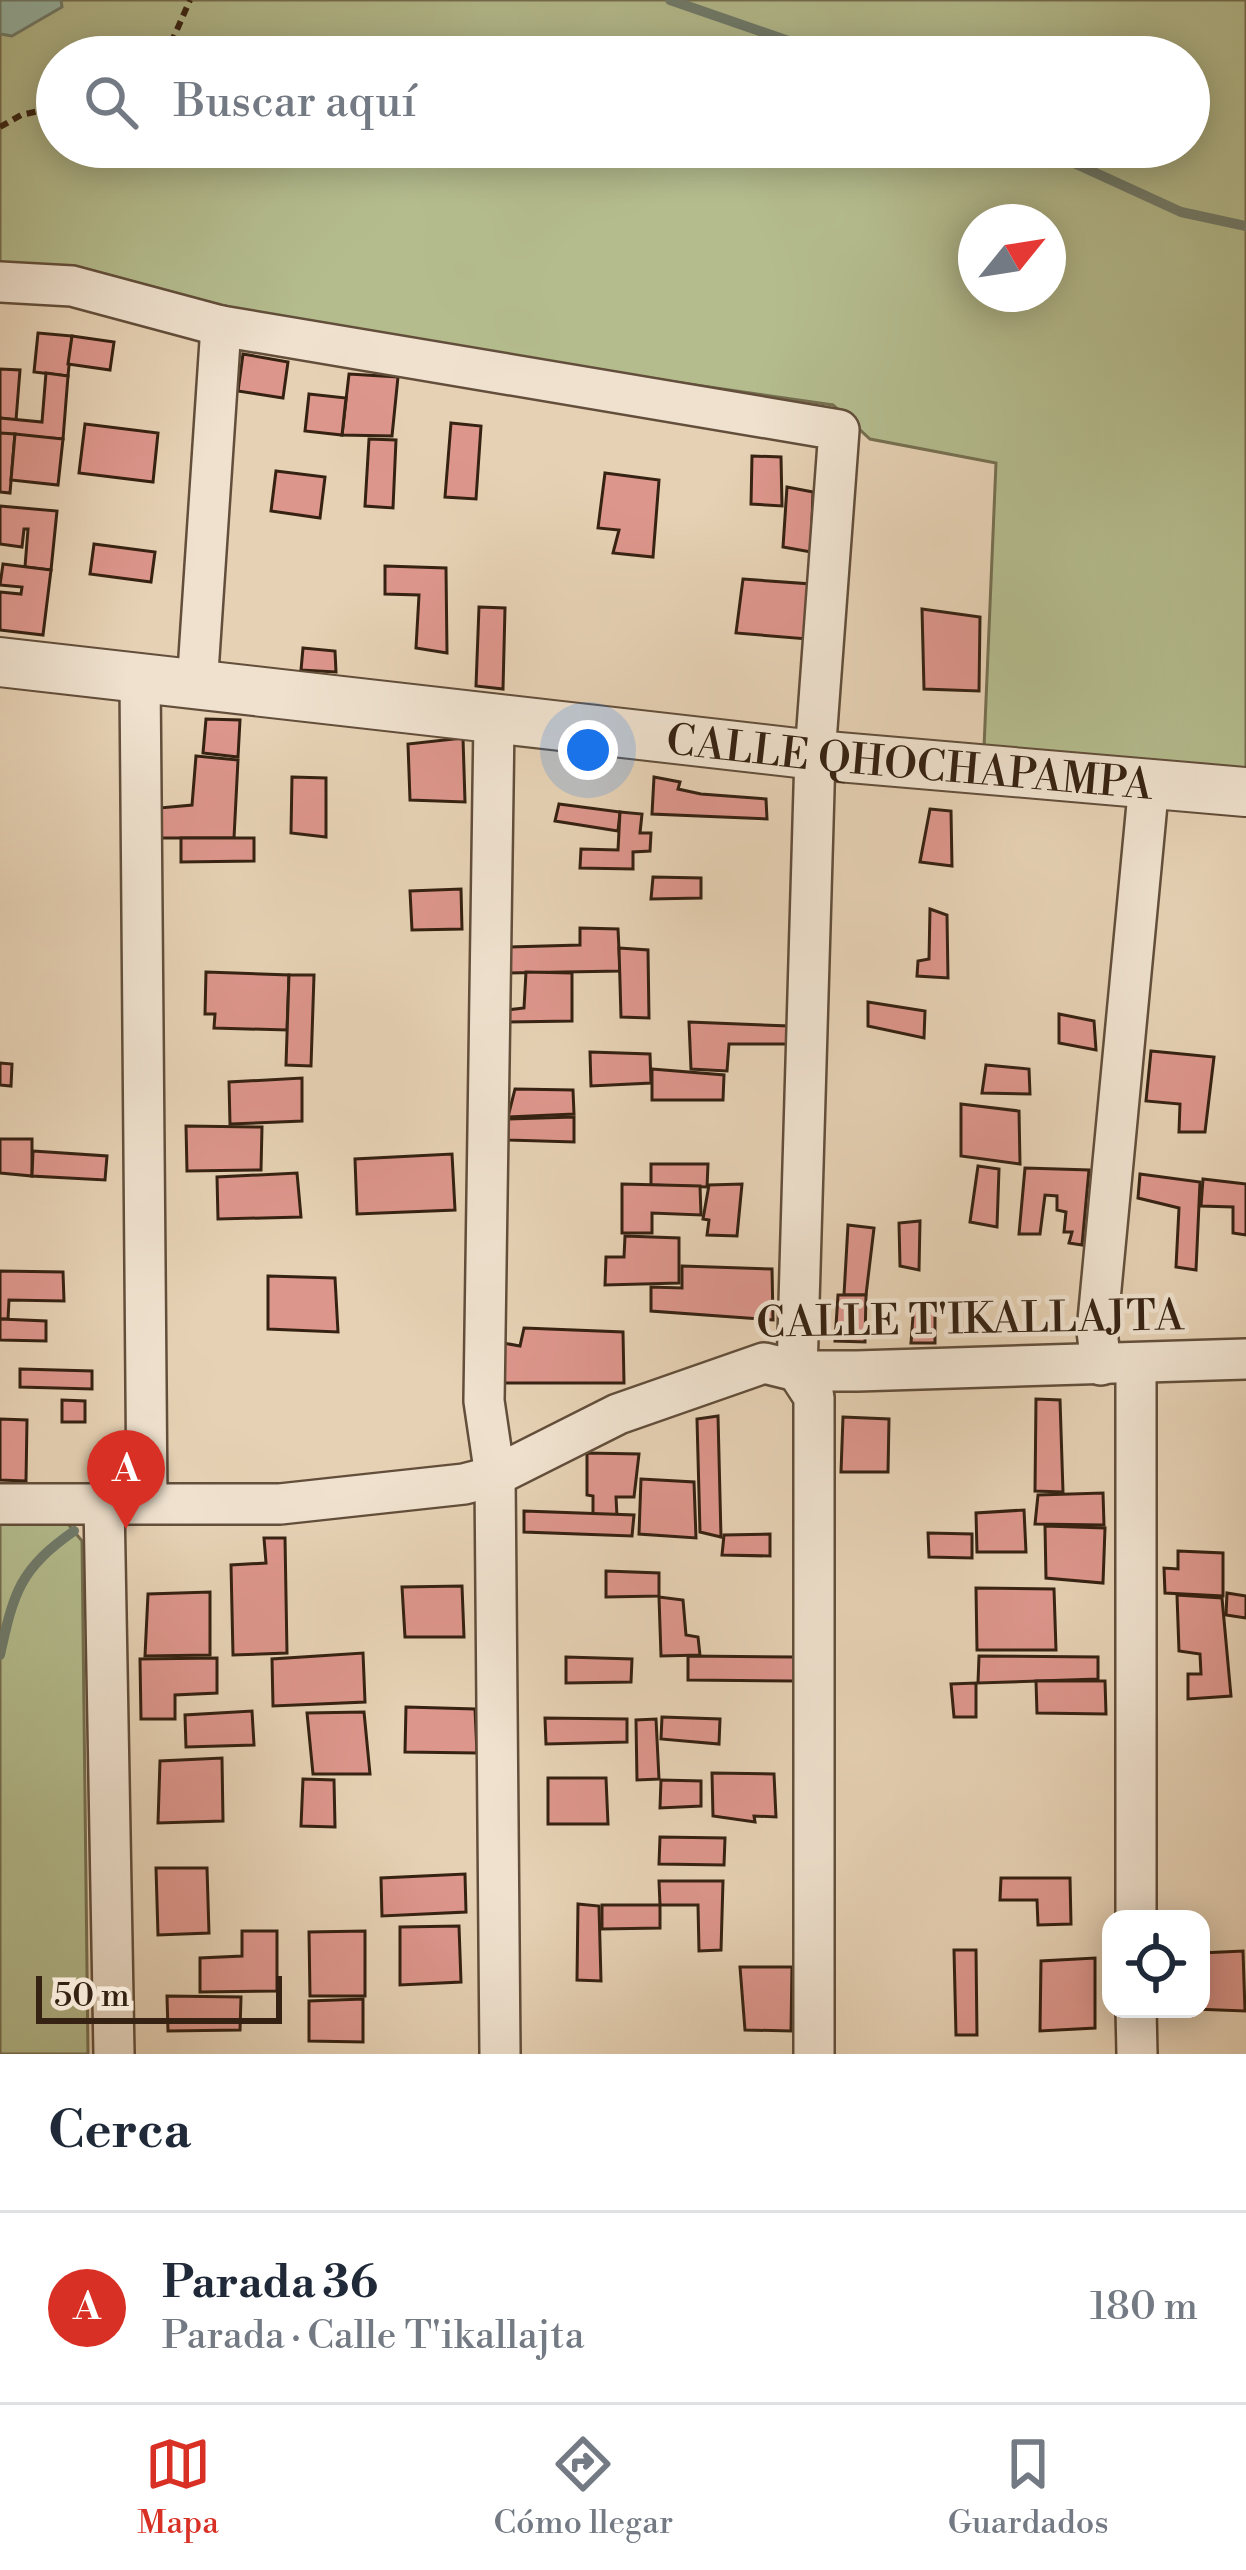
<!DOCTYPE html>
<html lang="es">
<meta charset="utf-8">
<style>
body{margin:0;font-family:"Libre Bodoni",serif;background:#f2f2f3;color:#1f2937}
.controls{position:absolute;right:36px;bottom:36px;display:grid;overflow:hidden;border-radius:24px;box-shadow:0 6px 30px #0003}
.controls button{width:108px;height:108px;display:grid;place-items:center;padding:0;border:0;border-bottom:3px solid #e0e1e3;background:#fff;color:#1f2937;font:60px sans-serif}
.compass{position:absolute;left:958px;top:204px;width:108px;height:108px;border-radius:50%;background:#fff;box-shadow:0 6px 30px #0003;rotate:60deg}
.scale{position:absolute;left:36px;bottom:30px;width:246px;box-sizing:border-box;padding-left:12px;border:6px solid #362212;border-top:0;font-size:33px;line-height:42px;white-space:nowrap;color:#362212;-webkit-text-stroke:9px #efe1ce;paint-order:stroke}
.you{position:absolute;left:588px;top:750px;width:42px;height:42px;margin:-30px;border:9px solid #fff;border-radius:50%;background:#1a73e8;box-shadow:0 0 0 18px #1a73e833}
.badge{display:grid;place-items:center;width:78px;height:78px;border-radius:50%;background:#d93025;color:#fff;font-size:39px;font-weight:700}
.pin{position:absolute;translate:-50% -99px;filter:drop-shadow(0 3px 6px #0008)}
.pin::after{content:'';position:absolute;top:63px;width:42px;height:36px;background:inherit;clip-path:polygon(0 0,100% 0,50% 100%)}
.list{margin:0;padding:0;list-style:none}
h2{display:flex;justify-content:space-between;align-items:center;height:156px;margin:0;padding:0 48px;font-size:51px}
h2 small{font-size:39px;font-weight:400;color:#747a83}
.list li{display:grid;grid-template-columns:78px 1fr auto;gap:36px;align-items:center;box-sizing:border-box;height:192px;padding:0 48px;border-top:3px solid #e0e1e3}
.list b{display:block;font-size:45px;white-space:nowrap}
.list p{margin:0;font-size:39px;white-space:nowrap;color:#747a83}
.list em{font-size:39px;font-style:normal;color:#747a83}
.icon{flex:none;width:66px;height:66px;fill:none;stroke:currentColor;stroke-width:2;stroke-linecap:round;stroke-linejoin:round}
.map{position:relative;flex:none;width:1246px;height:2054px;overflow:hidden}
.search{position:absolute;background:#fff;box-shadow:0 6px 30px #0003;left:36px;right:36px;top:36px;height:132px;display:flex;align-items:center;gap:30px;box-sizing:border-box;padding:0 42px;border-radius:66px;color:#747a83;font-size:45px}
.sheet{height:348px;background:#fff}
nav{display:flex;justify-content:space-around;align-items:center;box-sizing:border-box;height:168px;border-top:3px solid #e0e1e3;background:#fff;font-size:33px;color:#747a83}
nav a{display:grid;justify-items:center;gap:6px}
nav .on{color:#d93025}
.map>svg:first-child{display:block}
.green{fill:#b4bc8e;stroke:#756f50;stroke-width:3;fill-rule:evenodd}
.water{fill:#97b8a8;stroke:#707c6c;stroke-width:3}
.lines{fill:none;stroke-linecap:round;stroke-linejoin:round}
.stream{stroke:#707c6c;stroke-width:10}
.building{fill:#dd968c;stroke:#362212;stroke-width:3}
.minor-casing{stroke:#624e3a;stroke-width:44}
.tertiary-casing{stroke:#624e3a;stroke-width:52}
.path{stroke:#362212;stroke-width:6;stroke-dasharray:9 6;stroke-linecap:butt}
.minor{stroke:#efe1ce;stroke-width:39}
.tertiary{stroke:#efe1ce;stroke-width:48}
.labels{text-anchor:middle;stroke-width:9;stroke-linejoin:round;paint-order:stroke}
.street-label{font-size:42px;fill:#362212;stroke:#efe1ce}
</style>
<div class="map">
<svg width="1246" height="2054" viewBox="0 0 1246 2054">
<rect width="100%" height="100%" fill="#e6d1b4"/>
<filter id="stains"><feTurbulence type="fractalNoise" baseFrequency=".00167" numOctaves="4"/><feColorMatrix values="0 0 0 0 .2 0 0 0 0 .09 0 0 0 0 .02 0 0 0 .5 -.17"/></filter>
<radialGradient id="worn" r=".72"><stop offset=".6" stop-color="#630" stop-opacity="0"/><stop offset="1" stop-color="#630" stop-opacity=".3"/></radialGradient>
<g class="green">
<path d="M0 0H1246V777L984 748 996 463 870 439 833 405 305 328 75 266 0 264ZM57 57H1189V147H57ZM976 222H1048V294H976Z"/>
<path d="M64 1519 82 1541 88 2054H0V1521Z"/>
</g>
<path class="water" d="M0 0H61L62 7 12 36 0 34Z"/>
<g class="lines">
<g class="stream">
<path d="M670 0 835 57"/>
<path d="M1039 147 1181 212 1246 226"/>
<path d="M0 1655C14 1591 20 1569 74 1531"/>
</g>
</g>
<g class="building">
<path d="M38 333 72 336 68 376 34 372Z"/>
<path d="M72 336 114 342 110 370 68 364Z"/>
<path d="M243 354 288 362 283 398 238 391Z"/>
<path d="M0 369 20 370 16 420 0 418Z"/>
<path d="M46 373 68 376 63 439 0 434V418L42 422Z"/>
<path d="M349 374 398 377 392 436 342 435Z"/>
<path d="M309 394 346 398 342 435 305 431Z"/>
<path d="M451 423 481 426 476 499 445 497Z"/>
<path d="M85 424 158 433 153 482 79 473Z"/>
<path d="M0 433 15 434 10 493 0 492Z"/>
<path d="M15 434 63 439 58 485 11 480Z"/>
<path d="M369 439 396 440 393 508 365 506Z"/>
<path d="M752 456 781 457 782 506 751 504Z"/>
<path d="M276 471 325 477 320 518 271 511Z"/>
<path d="M605 473 659 480 653 557 613 553 619 530 598 528Z"/>
<path d="M787 487 813 492 811 552 783 547Z"/>
<path d="M0 506 57 511 51 570 25 567 28 529H24L22 547 0 544Z"/>
<path d="M94 544 155 552 151 582 90 574Z"/>
<path d="M3 564 51 570 43 635 0 630V592L21 594 22 587 0 585Z"/>
<path d="M385 566 446 568 447 653 416 648 419 595 385 594Z"/>
<path d="M743 579 811 584 807 639 736 633Z"/>
<path d="M479 607 505 608 503 689 476 686Z"/>
<path d="M922 609 980 617 979 691 924 689Z"/>
<path d="M303 648 335 651 336 672 301 670Z"/>
<path d="M206 719 240 720 238 757 203 753Z"/>
<path d="M463 738 465 802 410 800 408 744Z"/>
<path d="M196 756 238 760 234 838H161L159 808 192 805Z"/>
<path d="M292 777 326 778V837L291 833Z"/>
<path d="M654 777 680 782 678 789 701 794 766 799 767 819 652 814Z"/>
<path d="M559 804 620 812 618 831 555 821Z"/>
<path d="M930 809 951 811 952 866 920 862Z"/>
<path d="M620 812 642 814 640 833H651L650 851 633 852V869L580 868 581 849 618 850Z"/>
<path d="M181 838H254V861L181 862Z"/>
<path d="M653 877 701 878V898L651 899Z"/>
<path d="M461 889 462 929 412 930 410 891Z"/>
<path d="M930 909 947 915 948 978 917 976 918 961 929 959Z"/>
<path d="M580 928 618 929 620 971 508 973 509 947 580 945Z"/>
<path d="M619 948 648 950 649 1018 621 1017Z"/>
<path d="M206 972 289 975 287 1030 214 1028 215 1014H205Z"/>
<path d="M526 972 572 973V1021L506 1022 507 1010 524 1008Z"/>
<path d="M289 975H314L311 1066 286 1065Z"/>
<path d="M868 1002 925 1011 924 1038 868 1026Z"/>
<path d="M1059 1014 1094 1021 1096 1050 1059 1043Z"/>
<path d="M689 1022 789 1026 788 1044H729L727 1071 691 1069Z"/>
<path d="M1151 1051 1214 1057 1205 1132H1179L1180 1104 1146 1101Z"/>
<path d="M590 1052 650 1054 651 1083 591 1086Z"/>
<path d="M0 1063 12 1064 11 1086 0 1085Z"/>
<path d="M986 1065 1029 1069 1030 1094 982 1093Z"/>
<path d="M652 1069 724 1075 723 1100H652Z"/>
<path d="M302 1078V1121L230 1124 229 1082Z"/>
<path d="M515 1089 573 1090 574 1114 508 1117Z"/>
<path d="M961 1104 1019 1111 1020 1164 961 1156Z"/>
<path d="M574 1117V1142L507 1140 508 1119Z"/>
<path d="M186 1126 262 1127 261 1170 187 1171Z"/>
<path d="M0 1139H32V1176L0 1173Z"/>
<path d="M33 1151 107 1156 105 1180 32 1176Z"/>
<path d="M452 1154 455 1210 357 1214 355 1159Z"/>
<path d="M651 1164H708L707 1187 651 1185Z"/>
<path d="M978 1166 999 1169 997 1227 970 1222Z"/>
<path d="M1025 1168 1089 1170 1082 1245 1069 1243 1072 1232H1064L1066 1212 1057 1210V1196L1045 1195 1040 1234H1019Z"/>
<path d="M297 1173 301 1217 218 1219 217 1177Z"/>
<path d="M1140 1174 1200 1182 1196 1270 1176 1267 1179 1208 1138 1198Z"/>
<path d="M1203 1179 1246 1184V1235L1233 1233V1207L1201 1206Z"/>
<path d="M622 1184 700 1186 701 1215 652 1213V1233H622Z"/>
<path d="M742 1184 737 1236 707 1235 709 1220 703 1219 709 1185Z"/>
<path d="M920 1221 919 1270 900 1266 899 1223Z"/>
<path d="M848 1225 874 1228 866 1295H844Z"/>
<path d="M625 1236 679 1238V1283L605 1285 606 1257H624Z"/>
<path d="M682 1266 772 1269 773 1320 651 1311V1287L682 1288Z"/>
<path d="M0 1271 63 1272 64 1301 9 1300 8 1319H0Z"/>
<path d="M268 1276 335 1278 338 1332 268 1329Z"/>
<path d="M838 1295H866L865 1342 835 1341Z"/>
<path d="M914 1303 935 1305V1343H911Z"/>
<path d="M0 1319 46 1321V1341L0 1340Z"/>
<path d="M524 1328 623 1332 624 1383H506L501 1378 503 1343 520 1346Z"/>
<path d="M20 1369 92 1371V1389L20 1387Z"/>
<path d="M1036 1399 1060 1400 1063 1492 1035 1491Z"/>
<path d="M62 1400 85 1401V1422H62Z"/>
<path d="M718 1416 721 1537 700 1532 697 1419Z"/>
<path d="M843 1417 889 1419 888 1472H841Z"/>
<path d="M0 1419 27 1420 26 1481 0 1480Z"/>
<path d="M587 1453 639 1454 634 1497H616L617 1516 593 1514V1496L587 1495Z"/>
<path d="M641 1479 694 1482 696 1538 639 1534Z"/>
<path d="M1103 1493 1104 1525 1035 1524 1038 1495Z"/>
<path d="M1024 1510 1026 1552H977L976 1513Z"/>
<path d="M524 1511 634 1515 632 1536 524 1532Z"/>
<path d="M1045 1526 1105 1528 1103 1583 1046 1578Z"/>
<path d="M928 1533 972 1534V1558L929 1557Z"/>
<path d="M770 1534V1556L722 1555 724 1535Z"/>
<path d="M264 1538H285L287 1653 233 1655 231 1565 266 1563Z"/>
<path d="M1178 1551 1223 1553V1596L1165 1593 1164 1568 1178 1569Z"/>
<path d="M606 1571 659 1573V1596L606 1597Z"/>
<path d="M462 1586 464 1637H405L402 1587Z"/>
<path d="M976 1588 1054 1589 1056 1650H977Z"/>
<path d="M210 1592V1655L145 1656 148 1594Z"/>
<path d="M1227 1593 1246 1596V1618L1226 1615Z"/>
<path d="M1177 1595 1222 1598 1231 1696 1188 1699V1674H1201L1200 1654 1179 1651Z"/>
<path d="M659 1597 683 1600 686 1635 698 1637 700 1655 661 1656Z"/>
<path d="M363 1653 365 1702 273 1706 272 1659Z"/>
<path d="M688 1656 794 1657V1681L688 1680Z"/>
<path d="M979 1656 1098 1657V1679L978 1683Z"/>
<path d="M566 1657 632 1659 631 1682 566 1683Z"/>
<path d="M217 1658V1693L175 1695V1719H141L140 1659Z"/>
<path d="M1036 1681H1105L1106 1714 1037 1713Z"/>
<path d="M976 1683V1717H954L951 1684Z"/>
<path d="M406 1707 475 1709 477 1753 405 1752Z"/>
<path d="M252 1711 254 1745 186 1747 185 1715Z"/>
<path d="M364 1712 370 1774H313L307 1713Z"/>
<path d="M662 1717 720 1719 719 1744 661 1739Z"/>
<path d="M545 1718 627 1719V1742L546 1744Z"/>
<path d="M656 1719 659 1779 637 1780 636 1720Z"/>
<path d="M222 1758 223 1821 158 1823 160 1761Z"/>
<path d="M712 1773 774 1774 776 1817 754 1816 755 1822 713 1816Z"/>
<path d="M548 1778H606L608 1824H548Z"/>
<path d="M303 1779 334 1780 335 1827 301 1826Z"/>
<path d="M661 1780 701 1781V1806L660 1808Z"/>
<path d="M660 1837 725 1838 724 1865 659 1864Z"/>
<path d="M156 1868H207L209 1933 158 1935Z"/>
<path d="M465 1874 466 1912 382 1916 381 1878Z"/>
<path d="M1001 1878H1070L1071 1924 1038 1925 1037 1900H1000Z"/>
<path d="M659 1881H723L721 1950 699 1951 698 1905H660Z"/>
<path d="M578 1904 599 1906 601 1981 577 1980Z"/>
<path d="M602 1905H660V1928L602 1929Z"/>
<path d="M459 1926 461 1982 400 1985V1927Z"/>
<path d="M242 1931H277V1991L200 1992V1958L242 1956Z"/>
<path d="M365 1931V1996H310L309 1932Z"/>
<path d="M954 1950H976L977 2035H956Z"/>
<path d="M1243 1951 1245 2011 1194 2009H1201V1953Z"/>
<path d="M1095 1958V2028L1040 2031 1041 1961Z"/>
<path d="M740 1967H792L791 2031 745 2030Z"/>
<path d="M167 1996 241 1997 240 2030 168 2031Z"/>
<path d="M363 1999V2042L309 2041V2001Z"/>
</g>
<g class="lines">
<g class="minor-casing">
<g id="minor">
<path d="M0 282 72 286 221 326 839 430 815 755 797 1371 814 1397V2054"/>
<path d="M140 678 147 1503"/>
<path d="M197 687 221 326"/>
<path d="M494 722 484 1401 495 1476 500 2054"/>
<path d="M1136 1364V1919"/>
<path d="M1101 1365 1097 1331 1149 783"/>
<path d="M104 1503 114 2054"/>
<path d="M0 1504H280L464 1484 495 1476 618 1414 764 1363 797 1371H857L1246 1359"/>
<path d="M1136 2009 1137 2054"/>
</g>
</g>
<g class="tertiary-casing">
<g id="tertiary">
<path id="s1" d="M0 662 815 755 1246 792"/>
</g>
</g>
<g class="path">
<path d="M165 57 190 0"/>
<path d="M0 127 21 115 57 107"/>
</g>
<use href="#minor" class="minor"/>
<use href="#tertiary" class="tertiary"/>
</g>
<g class="labels">
<g class="street-label">
<text dy="15" stroke="none"><textPath href="#s1" startOffset="915">CALLE QHOCHAPAMPA</textPath></text>
<text transform="translate(970 1318) rotate(-1)" y="15">CALLE T'IKALLAJTA</text>
</g>
</g>
<rect width="100%" height="100%" filter="url(#stains)"/>
<rect width="100%" height="100%" fill="url(#worn)"/>
</svg>
<div class="controls">
<button><svg class="icon" aria-label="locate" viewBox="0 0 24 24"><circle cx="12" cy="12" r="6"/><path d="M12 2v4M12 18v4M2 12h4M18 12h4"/></svg></button>
</div>
<svg class="compass" viewBox="-18 -18 36 36"><path d="M0-13l5 13h-10z" fill="#e53935"/><path d="M0 13l5-13h-10z" fill="#747a83"/></svg>
<div class="scale">50 m</div>
<div class="you"></div>
<div class="pin badge" style="left:126px;top:1529px">A</div>
<div class="search"><svg class="icon" aria-label="search" viewBox="0 0 24 24"><circle cx="10" cy="10" r="6"/><path d="M15 15l6 6"/></svg>Buscar aquí</div>
</div>
<section class="sheet">
<h2>Cerca<small></small></h2>
<ul class="list">
<li><span class="badge">A</span><div><b>Parada 36</b><p>Parada · Calle T'ikallajta</p></div><em>180 m</em></li>
</ul>
</section>
<nav>
<a class="on"><svg class="icon" aria-label="map" viewBox="0 0 24 24"><path d="M3 6l6-2 6 2 6-2v14l-6 2-6-2-6 2zM9 4v14M15 6v14"/></svg>Mapa</a>
<a><svg class="icon" aria-label="directions" viewBox="0 0 24 24"><path d="M12 3l9 9-9 9-9-9zM9 14v-3h6M13 9l2 2-2 2"/></svg>Cómo llegar</a>
<a><svg class="icon" aria-label="saved" viewBox="0 0 24 24"><path d="M7 4h10v16l-5-4-5 4z"/></svg>Guardados</a>
</nav>
